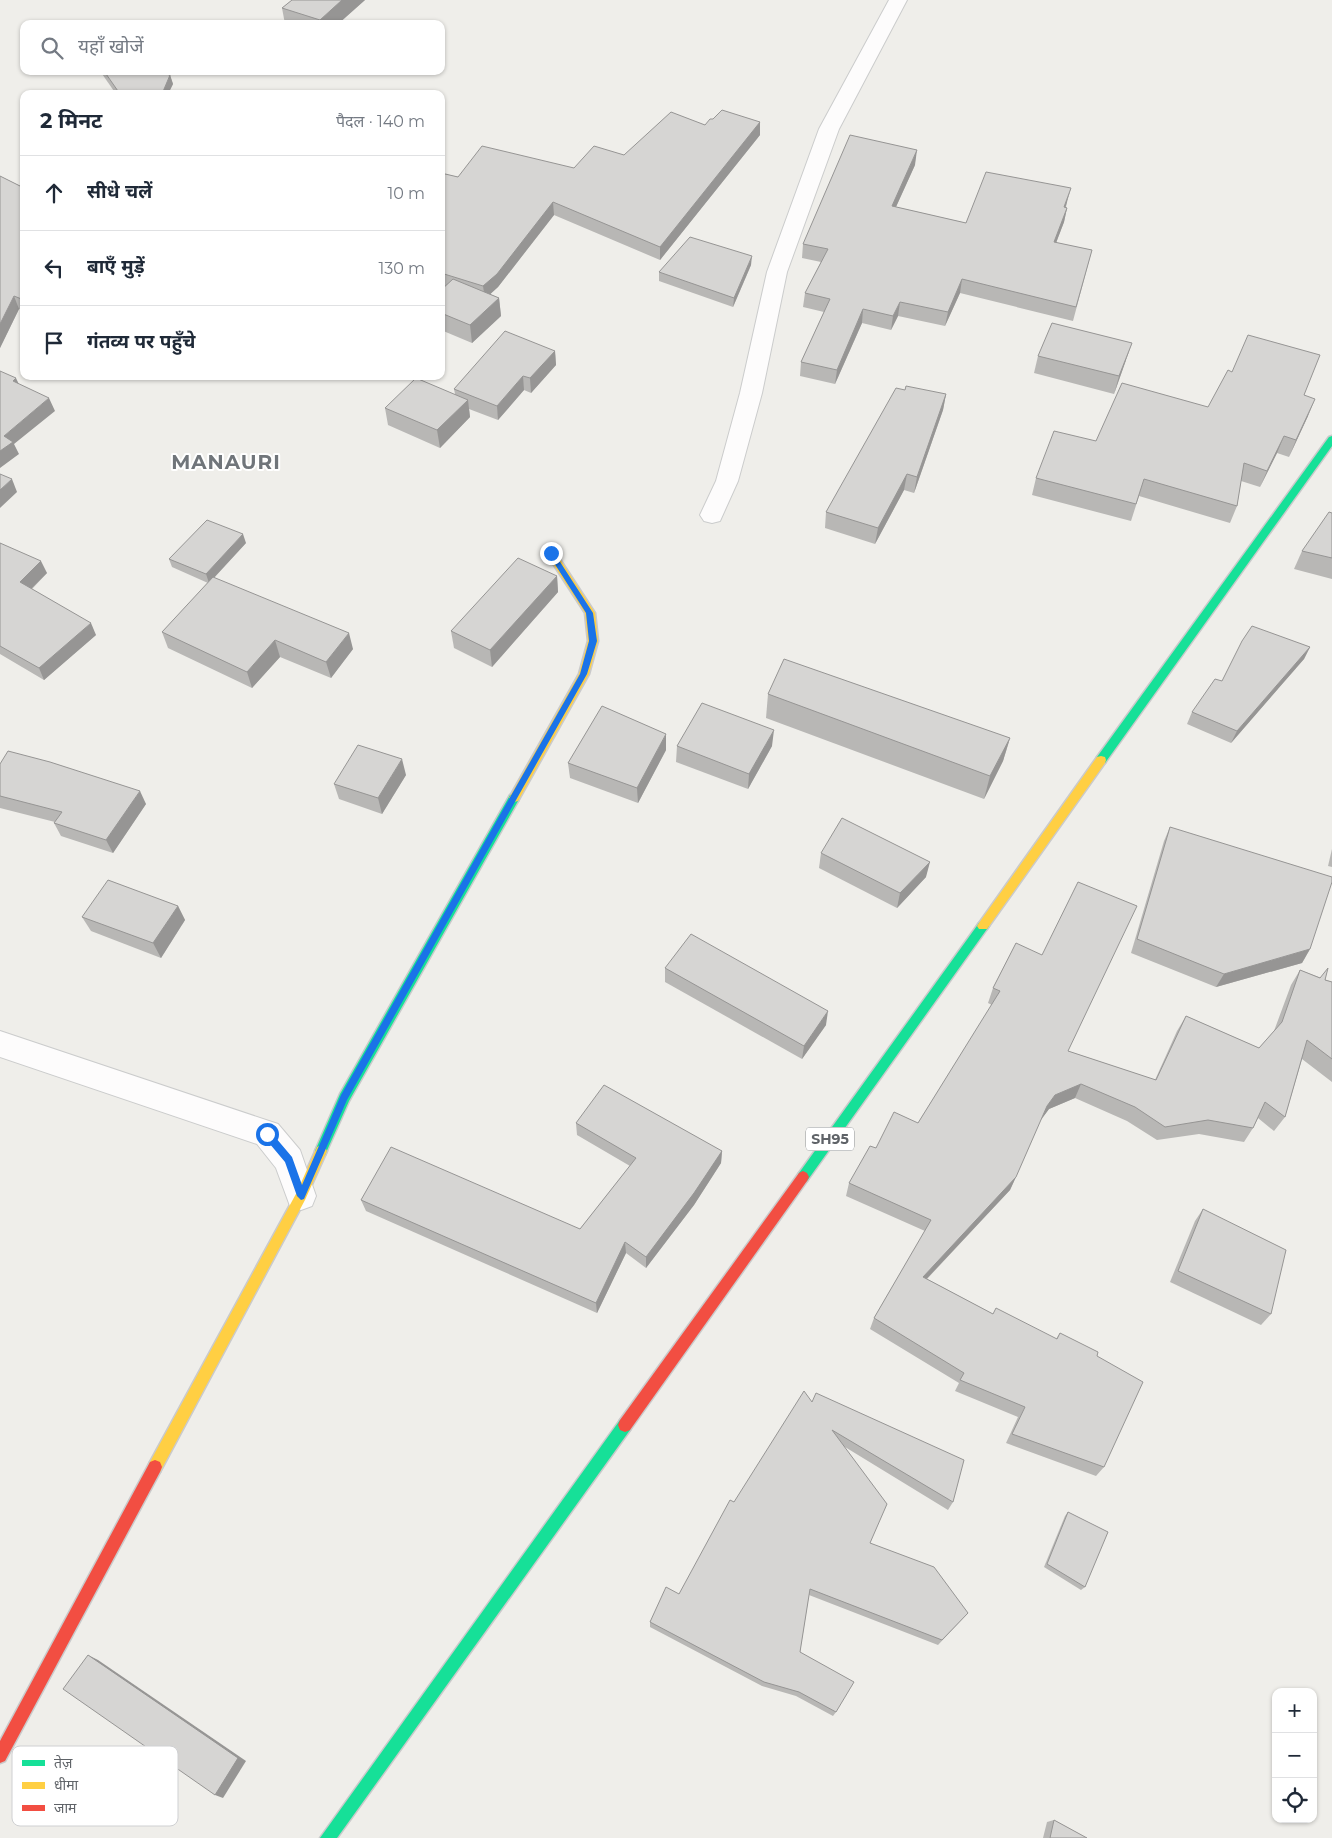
<!DOCTYPE html>
<html lang="hi">
<meta charset="utf-8">
<style>
body{margin:0;font-family:Montserrat,"Noto Sans Devanagari",sans-serif;background:#f2f2f3;color:#1f2937}
.controls{position:absolute;right:15px;bottom:15px;display:grid;overflow:hidden;border-radius:10px;box-shadow:0 1px 4px #0004}
.controls button{width:45px;height:45px;display:grid;place-items:center;padding:0;border:0;border-bottom:1px solid #e0e1e3;background:#fff;color:#1f2937;font:25px sans-serif}
.stop{position:absolute;width:15px;height:15px;margin:-11px;border:4px solid #1a73e8;border-radius:50%;background:#fff}
.stop.end{background:#1a73e8;border-color:#fff;box-shadow:0 1px 5px #0008}
.list{margin:0;padding:0;list-style:none}
h2{display:flex;justify-content:space-between;align-items:center;height:65px;margin:0;padding:0 20px;font-size:21px}
h2 small{font-size:16px;font-weight:400;color:#747a83}
.list li{display:grid;grid-template-columns:32px 1fr auto;gap:15px;align-items:center;box-sizing:border-box;height:75px;padding:0 20px;border-top:1px solid #e0e1e3}
.list b{display:block;font-size:19px;white-space:nowrap}
.list em{font-size:16px;font-style:normal;color:#747a83}
.icon{flex:none;width:28px;height:28px;fill:none;stroke:currentColor;stroke-width:2;stroke-linecap:round;stroke-linejoin:round}
.map{position:relative;flex:none;width:1332px;height:1838px;overflow:hidden}
.search{position:absolute;background:#fff;box-shadow:0 1px 4px #0004;left:20px;top:20px;width:425px;height:55px;display:flex;align-items:center;gap:12px;box-sizing:border-box;padding:0 18px;border-radius:10px;color:#747a83;font-size:19px}
.panel{position:absolute;background:#fff;box-shadow:0 1px 4px #0004;left:20px;top:90px;width:425px;height:290px;border-radius:10px}
.map>svg:first-child{display:block}
.lines{fill:none;stroke-linecap:round;stroke-linejoin:round}
.street-casing{stroke:#cbcccc;stroke-width:2}
.fast-casing{stroke:#cacacb;stroke-width:3}
.slow-casing{stroke:#cacacb;stroke-width:3}
.jam-casing{stroke:#cacacb;stroke-width:3}
.street{fill:#fdfcfc;fill-rule:evenodd}
.fast{fill:#16e098;fill-rule:evenodd}
.slow{fill:#ffcf43;fill-rule:evenodd}
.jam{fill:#f24e42;fill-rule:evenodd}
.wall{fill:#b8b7b5}
.shaded-wall{fill:#969594}
.building{fill:#d6d5d3;stroke:#969594}
.route{fill:#1a73e8}
.labels{text-anchor:middle;stroke-width:4;stroke-linejoin:round;paint-order:stroke}
.shield{fill:#fff;stroke:#8f9295;stroke-width:1}
.shield-label{font-size:14px;font-weight:bold;fill:#5f6368}
.district-label{font-size:20px;font-weight:bold;letter-spacing:1px;fill:#70757a;stroke:#fff}
.key{fill:#fff;stroke:#cfd0d2;stroke-width:1}
.key-label{font-size:14px;fill:#5f6368}
</style>
<div class="map">
<svg width="1332" height="1838" viewBox="0 0 1332 1838">
<rect width="100%" height="100%" fill="#efeeea"/>
<g class="lines">
<g class="street-casing">
<g id="street">
<path d="M889 0H907L839 129 787 272 762 393 738 481 720 521 712 523 704 521 700 515 716 481 740 393 767 272 819 129Z"/>
<path d="M0 1031 278 1124 300 1150 316 1196 312 1206 301 1210 290 1206 276 1168 257 1144 0 1057Z"/>
</g>
</g>
<g class="fast-casing">
<g id="fast">
<path d="M1332 436V446L1105 763H1097L1096 760 1097 757 1329 437Z"/>
<path d="M514 794 518 795 519 798 518 801 349 1101 325 1155 321 1157 317 1155 315 1151 340 1094 510 795Z"/>
<path d="M983 921 987 923 989 926 987 929 807 1181 803 1183 799 1181 797 1177 799 1173 979 923Z"/>
<path d="M625 1418 630 1420 632 1425 630 1430 337 1838H320L620 1420Z"/>
</g>
</g>
<g class="slow-casing">
<g id="slow">
<path d="M551 549 554 550 595 613 598 641 589 674 518 801 514 802 509 798 579 674 588 641 585 613 546 553Z"/>
<path d="M1101 756 1105 757 1106 760 1105 763 987 929H979L977 926 979 923 1097 757Z"/>
<path d="M321 1145 325 1147 327 1151 305 1200 160 1472 155 1474 150 1472 148 1467 150 1462 297 1192 317 1147Z"/>
</g>
</g>
<g class="jam-casing">
<g id="jam">
<path d="M803 1171 807 1173 809 1177 807 1181 630 1430 625 1432 620 1430 618 1425 620 1420 799 1173Z"/>
<path d="M155 1460 160 1462 162 1467 160 1472 5 1761 0 1763V1741L150 1462Z"/>
</g>
</g>
<use href="#street" class="street"/>
<use href="#fast" class="fast"/>
<use href="#slow" class="slow"/>
<use href="#jam" class="jam"/>
</g>
<g class="wall">
<path d="M292 0H365L338 24H285L282 8Z"/>
<path d="M100 71H150L170 75 173 84 168 94H116Z"/>
<path d="M713 119 760 122V135L660 260 554 215 498 287 490 294 499 298 501 316 472 343 441 330V290L444 287 441 286V173L458 177 574 168 624 155 705 125Z"/>
<path d="M915 165 896 207 966 223 1067 202 1066 207 1067 208 1064 222 1056 243 1092 250 1073 321 960 293 945 326 898 316 891 330 862 323 835 384 800 376 801 362 824 312 803 307 805 293 821 262 802 258 803 244Z"/>
<path d="M0 176 24 188V311L19 309 0 348Z"/>
<path d="M751 265 733 307 659 281V272Z"/>
<path d="M555 351 556 365 531 393 524 390 498 420 469 409 470 417 440 448 388 425 385 408 455 394 454 389Z"/>
<path d="M1038 356 1126 360 1114 394 1034 373Z"/>
<path d="M905 390 946 394 943 410 914 493 904 490 875 544 825 528 826 512Z"/>
<path d="M1304 395 1308 416 1289 457 1277 453 1260 487 1241 481 1237 506 1230 523 1139 496 1131 521 1032 495 1036 478 1096 441 1208 407Z"/>
<path d="M1332 513V579L1294 569 1302 551Z"/>
<path d="M0 543 47 573 32 589 96 635 44 680 0 654Z"/>
<path d="M246 543 214 578 353 649 331 678 280 657 252 688 168 648 162 632 208 583 172 567 169 559Z"/>
<path d="M557 576 558 592 492 667 454 648 451 631Z"/>
<path d="M1310 647 1304 659 1231 743 1187 724 1192 712Z"/>
<path d="M768 694 1010 738 1003 761 984 799 766 718Z"/>
<path d="M677 746H772L748 789 676 762Z"/>
<path d="M666 750 638 803 570 778 568 763Z"/>
<path d="M0 764 146 804 113 853 61 836 54 823 55 822 0 808Z"/>
<path d="M406 775 382 814 339 799 334 784Z"/>
<path d="M1170 827 1310 949 1302 963 1216 987 1131 953 1164 841Z"/>
<path d="M1332 849V867L1328 866Z"/>
<path d="M821 853 926 877 897 908 819 868Z"/>
<path d="M178 906 185 920 161 958 91 931 82 917Z"/>
<path d="M1016 943 1068 1051 1155 1080 1177 1031 1186 1016 1259 1048 1274 1031 1291 985 1300 970 1332 982V1082L1302 1059 1285 1117 1274 1131 1258 1118 1253 1128 1244 1142 1199 1134 1157 1140 1127 1121 1075 1098 1049 1109 1041 1119 1010 1190 927 1279 993 1314 1056 1339 1060 1333 1097 1356 1104 1467 1096 1476 1006 1443 1018 1417 955 1391 959 1383 870 1329 874 1318 925 1231 846 1196 849 1183 876 1148 918 1123 992 1005 988 1003 993 988Z"/>
<path d="M665 968 826 1025 802 1059 665 982Z"/>
<path d="M576 1123 722 1151 721 1163 694 1205 646 1268 626 1253 597 1313 366 1211 361 1200 580 1229 630 1166 577 1135Z"/>
<path d="M1203 1209 1271 1314 1261 1325 1170 1282 1195 1221Z"/>
<path d="M812 1402 953 1502 948 1510 845 1447 870 1543 968 1613 938 1645 809 1595 800 1652 836 1712 833 1716 796 1696 762 1686 650 1627V1622L679 1594 734 1502Z"/>
<path d="M1068 1512 1085 1587 1081 1590 1044 1567 1065 1516Z"/>
<path d="M1054 1820 1087 1838H1043L1047 1822Z"/>
</g>
<g class="shaded-wall">
<path d="M342 0H365L338 24H321L320 20Z"/>
<path d="M170 75 173 84 168 94H162Z"/>
<path d="M760 122V135L660 260V247Z"/>
<path d="M917 150 915 165 890 220 892 206Z"/>
<path d="M1071 188 1067 202 1061 221 1064 207Z"/>
<path d="M553 202 554 215 498 287 485 299 483 286Z"/>
<path d="M1067 208 1064 222 1051 256 1054 242Z"/>
<path d="M752 256 751 265 733 307 734 298Z"/>
<path d="M962 279 960 293 945 326 948 312Z"/>
<path d="M14 296 19 309 0 348V324Z"/>
<path d="M499 298 501 316 472 343 470 325Z"/>
<path d="M900 302 898 316 891 330 893 316Z"/>
<path d="M863 309 862 323 835 384 837 370Z"/>
<path d="M1132 343 1114 394 1119 376Z"/>
<path d="M555 351 556 365 531 393 530 378Z"/>
<path d="M523 376 524 390 498 420 497 406Z"/>
<path d="M16 378 22 391 13 381Z"/>
<path d="M946 394 943 410 914 493 917 477Z"/>
<path d="M49 398 55 411 14 444 19 454 0 468V451L4 436Z"/>
<path d="M1315 399 1308 416 1289 457 1296 440Z"/>
<path d="M468 400 470 417 440 448 437 430Z"/>
<path d="M1284 436 1277 453 1260 487 1267 471Z"/>
<path d="M907 474 904 490 875 544 878 528Z"/>
<path d="M12 479 17 492 0 508V490Z"/>
<path d="M243 534 246 543 209 583 206 574Z"/>
<path d="M41 561 47 573 26 594 20 582Z"/>
<path d="M557 576 558 592 492 667 490 650Z"/>
<path d="M91 623 96 635 44 680 39 668Z"/>
<path d="M349 633 353 649 331 678 326 662Z"/>
<path d="M275 640 280 657 252 688 247 672Z"/>
<path d="M1310 647 1304 659 1231 743 1237 731Z"/>
<path d="M774 730 772 746 748 789 749 774Z"/>
<path d="M666 734V750L638 803 637 788Z"/>
<path d="M1010 738 1003 761 984 799 990 776Z"/>
<path d="M402 759 406 775 382 814 378 798Z"/>
<path d="M140 791 146 804 113 853 106 840Z"/>
<path d="M930 862 926 877 897 908 900 893Z"/>
<path d="M178 906 185 920 161 958 153 943Z"/>
<path d="M1310 949 1302 963 1216 987 1224 974Z"/>
<path d="M828 1011 826 1025 802 1059 804 1046Z"/>
<path d="M1081 1084 1075 1098 1049 1109 1041 1120 1047 1106 1055 1095Z"/>
<path d="M722 1151 721 1163 694 1205 646 1268V1257Z"/>
<path d="M1016 1177 1010 1190 918 1288 923 1277Z"/>
<path d="M625 1242 626 1253 597 1313 596 1303Z"/>
<path d="M88 1655 98 1660 246 1761 223 1798 215 1795Z"/>
</g>
<g class="building">
<path d="M292 0H342L320 20 282 8Z"/>
<path d="M104 71H150L170 75 162 94H120Z"/>
<path d="M722 110 760 122 660 247 553 202 497 274 483 286 441 273V173L458 177 482 146 574 168 594 146 624 155 671 112 705 125 710 119H713Z"/>
<path d="M850 135 917 150 892 206 966 223 986 172 1071 188 1064 207 1067 208 1054 242 1092 250 1076 307 962 279 948 312 900 302 893 316 863 309 837 370 801 362 830 299 805 293 828 249 803 244Z"/>
<path d="M0 176 24 188V300L14 296 0 324Z"/>
<path d="M690 237 752 256 734 298 659 272Z"/>
<path d="M453 279 499 298 470 325 441 313V290Z"/>
<path d="M1052 323 1132 343 1119 376 1038 356Z"/>
<path d="M505 331 555 351 530 378 523 376 497 406 454 389Z"/>
<path d="M1248 335 1320 355 1304 395 1315 399 1296 440 1284 436 1267 471 1244 463 1237 506 1144 479 1136 504 1036 478 1054 431 1096 441 1122 383 1208 407 1228 370 1232 372Z"/>
<path d="M0 371 16 378 13 381 49 398 4 436 13 442 0 451Z"/>
<path d="M416 378 468 400 437 430 385 408Z"/>
<path d="M906 386 946 394 917 477 907 474 878 528 826 512 896 388 905 390Z"/>
<path d="M0 474 12 479 0 490Z"/>
<path d="M1329 512 1332 513V558L1302 551Z"/>
<path d="M207 520 243 534 206 574 169 559Z"/>
<path d="M0 543 41 561 20 582 91 623 39 668 0 646Z"/>
<path d="M518 558 557 576 490 650 451 631Z"/>
<path d="M213 577 349 633 326 662 275 640 247 672 162 632Z"/>
<path d="M1252 626 1310 647 1237 731 1192 712 1215 679 1222 681 1242 641Z"/>
<path d="M784 659 1010 738 990 776 768 694Z"/>
<path d="M702 703 774 730 749 774 677 746Z"/>
<path d="M602 706 666 734 637 788 568 763Z"/>
<path d="M358 745 402 759 378 798 334 784Z"/>
<path d="M8 751 50 762 140 791 106 840 54 823 62 812 0 796V764Z"/>
<path d="M842 818 930 862 900 893 821 853Z"/>
<path d="M1170 827 1332 877V882L1310 949 1224 974 1137 939Z"/>
<path d="M108 880 178 906 153 943 82 917Z"/>
<path d="M1078 882 1137 906 1068 1051 1156 1080 1186 1016 1259 1048 1282 1022 1300 970 1320 978 1328 968 1325 980 1332 982V1059L1307 1040 1285 1117 1265 1102 1253 1128 1208 1120 1165 1127 1135 1107 1081 1084 1055 1095 1047 1106 1016 1177 923 1277 993 1314 996 1308 1057 1339 1060 1333 1098 1352 1097 1356 1143 1382 1104 1467 1012 1434 1025 1407 960 1380 964 1373 874 1318 931 1220 849 1183 870 1146 876 1148 894 1112 918 1123 1000 991 993 988 1016 943 1042 955Z"/>
<path d="M691 934 828 1011 804 1046 665 968Z"/>
<path d="M604 1085 722 1151 694 1193 646 1257 625 1242 596 1303 361 1200 391 1147 580 1229 636 1158 576 1123Z"/>
<path d="M1203 1209 1286 1250 1271 1314 1178 1271Z"/>
<path d="M804 1391 812 1402 816 1393 964 1460 953 1502 832 1430 887 1504 870 1543 934 1567 968 1613 942 1640 810 1589 800 1652 854 1682 836 1712 799 1692 764 1682 650 1622 666 1587 679 1594 730 1500 734 1502Z"/>
<path d="M1068 1512 1108 1532 1085 1587 1047 1564Z"/>
<path d="M88 1655 238 1758 215 1795 63 1689Z"/>
<path d="M1054 1820 1087 1838H1050Z"/>
</g>
<path class="route" d="M549 551H553L593 613 597 641 587 674 347 1100 304 1199 301 1200 297 1196 285 1162 264 1137V1131H270L292 1157 302 1185 341 1095 580 674 589 641 586 613 549 555Z"/>
<g class="labels">
<rect class="shield" x="806" y="1127.5" width="48" height="23" rx="4"/>
<g class="shield-label">
<text x="830" y="1144">SH95</text>
</g>
<g class="district-label">
<text x="226" y="469">MANAURI</text>
</g>
</g>
<rect x="12" y="1746" width="166" height="80" rx="8" class="key"/>
<rect x="22" y="1760" width="23" height="6" fill="#16e098"/>
<rect x="22" y="1782" width="23" height="7" fill="#ffcf43"/>
<rect x="22" y="1805" width="23" height="6" fill="#f24e42"/>
<g class="key-label">
<text x="54" y="1768">तेज़</text>
<text x="54" y="1790">धीमा</text>
<text x="54" y="1813">जाम</text>
</g>
</svg>
<div class="controls">
<button>+</button>
<button>−</button>
<button><svg class="icon" aria-label="locate" viewBox="0 0 24 24"><circle cx="12" cy="12" r="6"/><path d="M12 2v4M12 18v4M2 12h4M18 12h4"/></svg></button>
</div>
<div class="stop" style="left:267px;top:1134px"></div>
<div class="stop end" style="left:551px;top:553px"></div>
<div class="search"><svg class="icon" aria-label="search" viewBox="0 0 24 24"><circle cx="10" cy="10" r="6"/><path d="M15 15l6 6"/></svg>यहाँ खोजें</div>
<section class="panel">
<h2>2 मिनट<small>पैदल · 140 m</small></h2>
<ul class="list">
<li><svg class="icon" aria-label="ahead" viewBox="0 0 24 24"><path d="M12 20V5M6 11l6-6 6 6"/></svg><div><b>सीधे चलें</b></div><em>10 m</em></li>
<li><svg class="icon" aria-label="left" viewBox="0 0 24 24"><path d="M17 20v-9H6M10 6l-5 5 5 5"/></svg><div><b>बाएँ मुड़ें</b></div><em>130 m</em></li>
<li><svg class="icon" aria-label="arrive" viewBox="0 0 24 24"><path d="M6 21V4h12l-3 4 3 4H6"/></svg><div><b>गंतव्य पर पहुँचे</b></div></li>
</ul>
</section>
</div>
